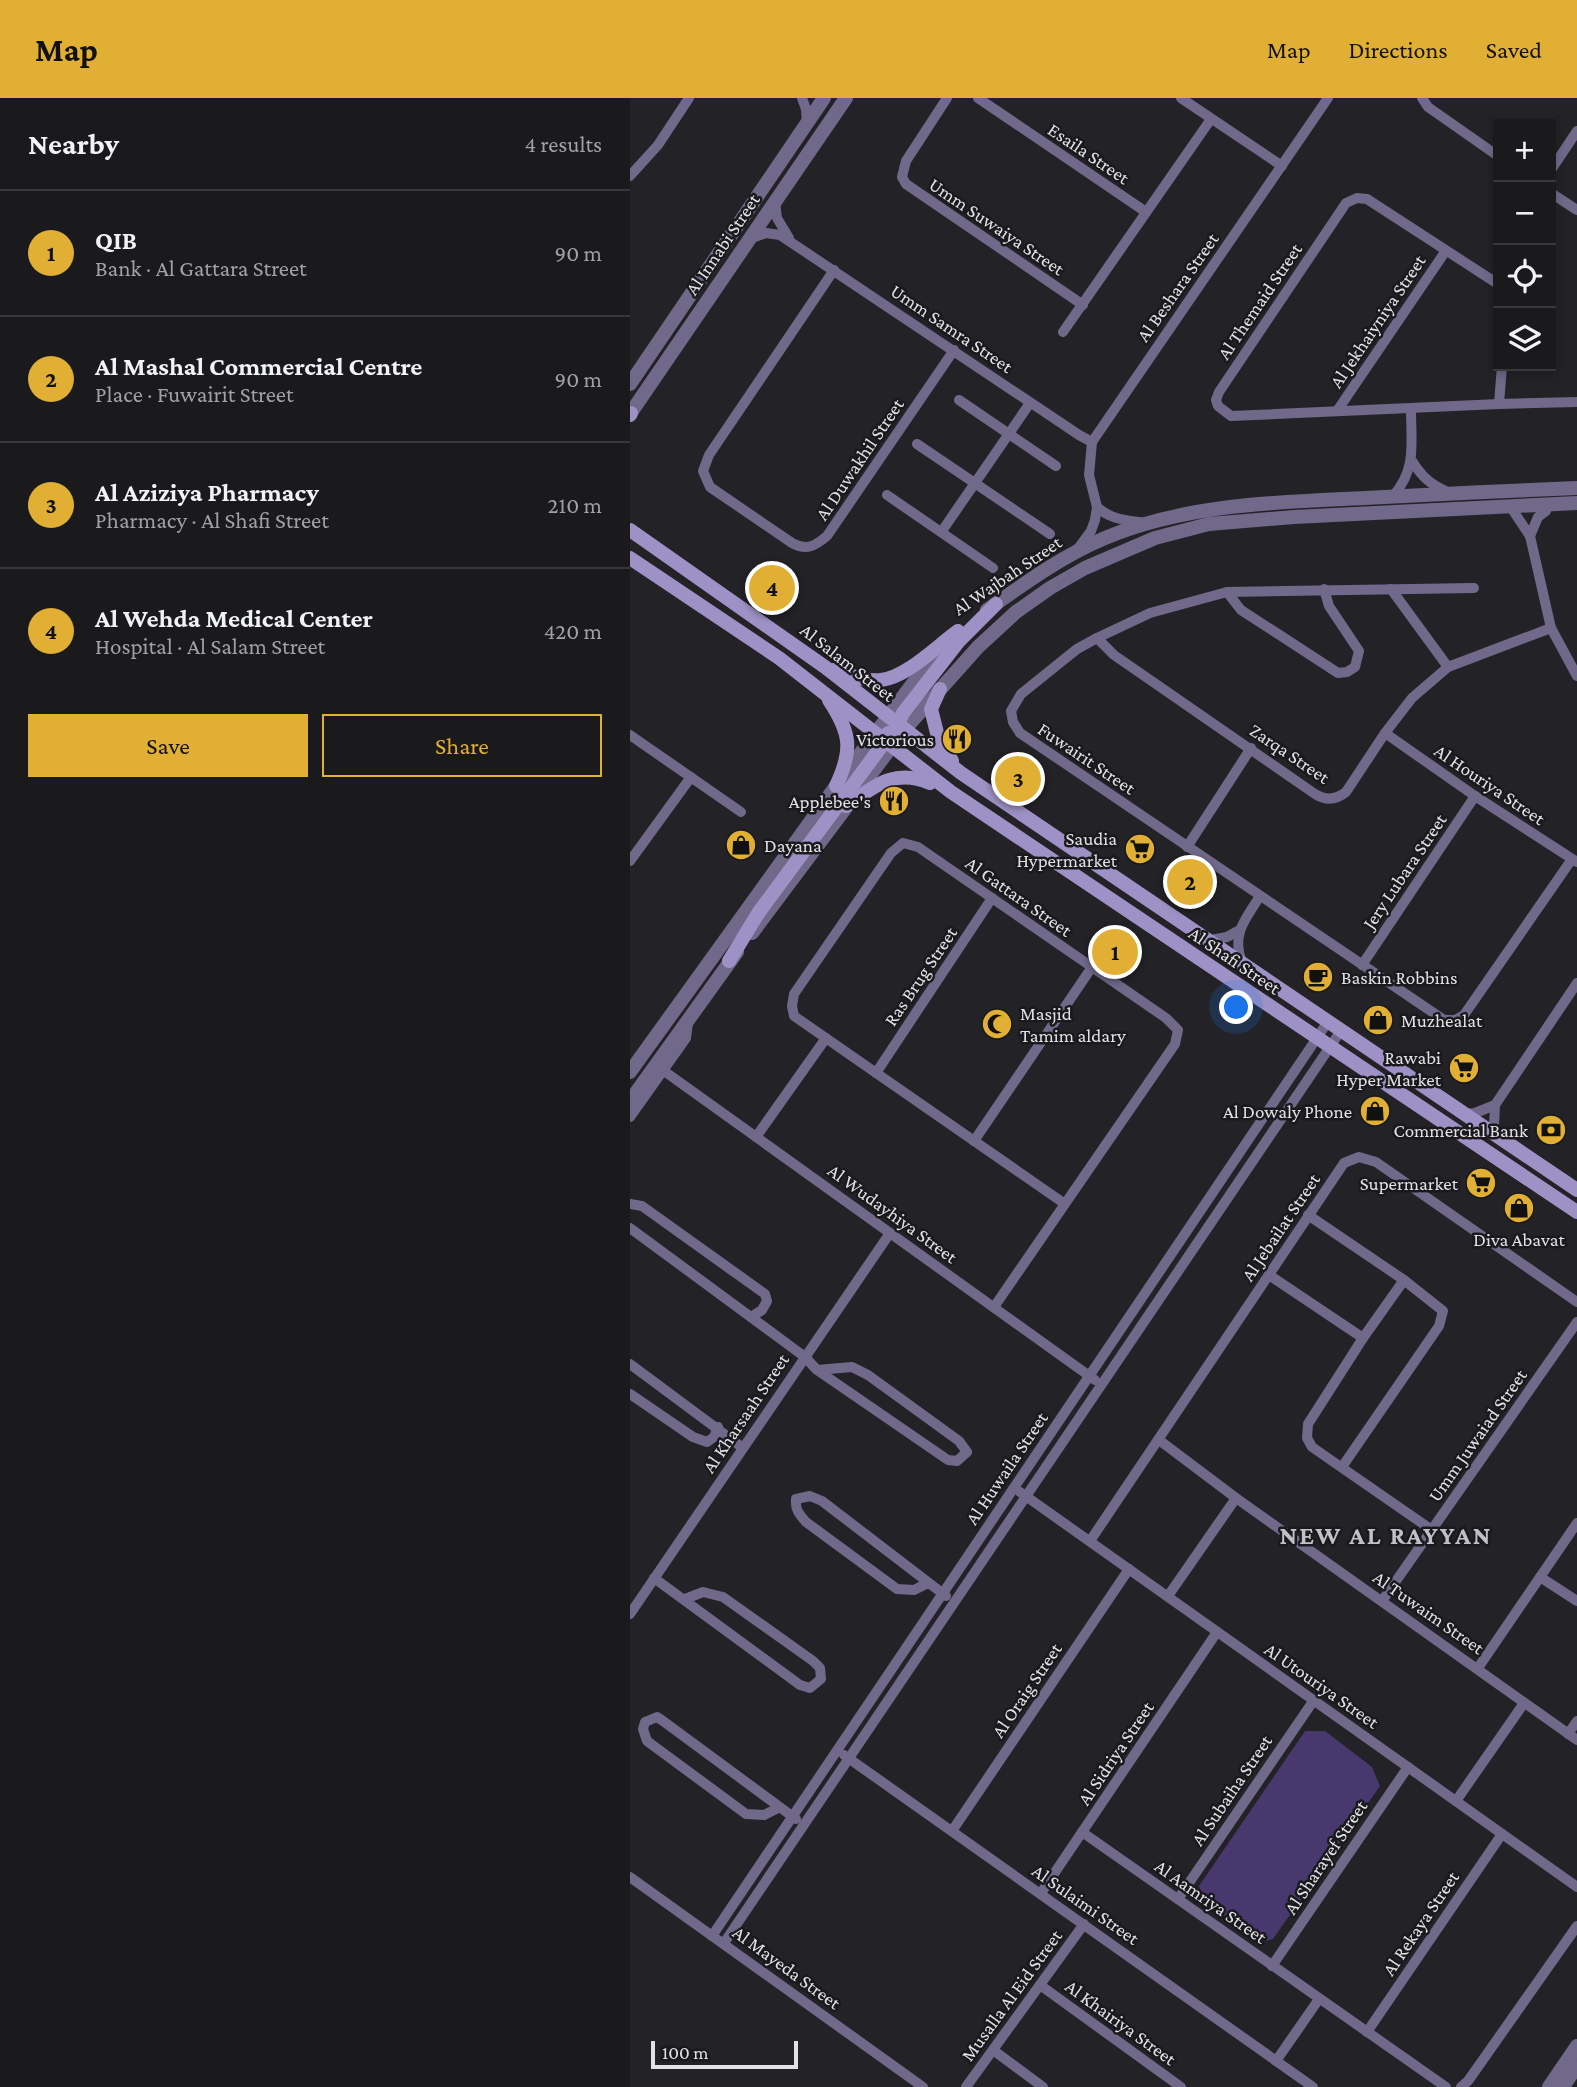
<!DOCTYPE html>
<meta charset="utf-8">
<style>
body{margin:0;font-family:"Crimson Pro",serif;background:#232326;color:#f1f3f6}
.controls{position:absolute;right:21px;top:21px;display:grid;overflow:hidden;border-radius:0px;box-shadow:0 4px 10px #0003}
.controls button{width:63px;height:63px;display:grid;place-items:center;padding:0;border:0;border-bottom:2px solid #38383b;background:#1a1a1d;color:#f1f3f6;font:35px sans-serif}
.scale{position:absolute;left:21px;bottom:18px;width:147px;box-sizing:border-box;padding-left:7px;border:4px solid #e2e2e5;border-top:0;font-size:19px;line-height:24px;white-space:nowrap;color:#e2e2e5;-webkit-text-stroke:5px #1a191e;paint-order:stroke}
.you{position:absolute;left:607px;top:910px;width:24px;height:24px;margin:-18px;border:5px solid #fff;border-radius:50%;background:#1a73e8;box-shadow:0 0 0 10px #1a73e833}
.badge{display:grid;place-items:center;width:46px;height:46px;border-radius:50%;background:#e1af34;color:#111;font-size:23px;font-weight:700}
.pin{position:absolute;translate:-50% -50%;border:4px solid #fff;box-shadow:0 2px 7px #0006}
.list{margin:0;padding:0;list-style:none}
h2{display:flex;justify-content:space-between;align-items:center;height:91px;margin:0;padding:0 28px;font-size:30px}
h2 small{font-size:23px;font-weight:400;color:#9fa1a4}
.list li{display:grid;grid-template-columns:46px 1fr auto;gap:21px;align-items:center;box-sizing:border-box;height:126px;padding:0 28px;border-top:2px solid #38383b}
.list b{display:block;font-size:26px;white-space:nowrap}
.list p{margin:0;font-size:23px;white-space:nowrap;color:#9fa1a4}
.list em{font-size:23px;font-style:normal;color:#9fa1a4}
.actions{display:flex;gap:14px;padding:21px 28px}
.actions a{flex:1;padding:16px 0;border:2px solid #e1af34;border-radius:0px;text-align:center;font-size:24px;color:#e1af34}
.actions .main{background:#e1af34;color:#111}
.icon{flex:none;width:38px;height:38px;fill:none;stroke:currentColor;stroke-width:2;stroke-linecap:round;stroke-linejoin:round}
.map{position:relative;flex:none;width:947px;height:1989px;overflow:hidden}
header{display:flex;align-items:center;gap:42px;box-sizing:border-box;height:98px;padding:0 35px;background:#e1af34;color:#111}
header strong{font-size:33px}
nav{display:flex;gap:38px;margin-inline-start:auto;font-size:24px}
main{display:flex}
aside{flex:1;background:#1a1a1d}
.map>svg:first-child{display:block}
.green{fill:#48386d}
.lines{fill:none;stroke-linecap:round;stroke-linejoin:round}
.minor{stroke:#71698a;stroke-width:10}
.tertiary{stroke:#71698a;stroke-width:14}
.secondary{stroke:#9e91c5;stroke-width:14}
.labels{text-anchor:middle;stroke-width:5;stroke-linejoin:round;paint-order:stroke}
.street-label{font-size:19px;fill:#e2e2e5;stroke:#1a191e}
.poi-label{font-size:19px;fill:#e2e2e5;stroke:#1a191e;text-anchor:end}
.district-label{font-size:26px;font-weight:bold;letter-spacing:2px;fill:#c1c0c7;stroke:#1a191e}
</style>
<header>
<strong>Map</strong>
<nav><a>Map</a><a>Directions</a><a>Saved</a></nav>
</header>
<main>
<aside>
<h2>Nearby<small>4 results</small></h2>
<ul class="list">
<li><span class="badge">1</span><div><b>QIB</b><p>Bank · Al Gattara Street</p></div><em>90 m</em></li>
<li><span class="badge">2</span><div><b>Al Mashal Commercial Centre</b><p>Place · Fuwairit Street</p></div><em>90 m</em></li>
<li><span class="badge">3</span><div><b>Al Aziziya Pharmacy</b><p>Pharmacy · Al Shafi Street</p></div><em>210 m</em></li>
<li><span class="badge">4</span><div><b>Al Wehda Medical Center</b><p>Hospital · Al Salam Street</p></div><em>420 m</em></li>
</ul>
<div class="actions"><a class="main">Save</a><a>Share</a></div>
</aside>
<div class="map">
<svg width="947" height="1989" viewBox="0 0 947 1989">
<rect width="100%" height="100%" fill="#232227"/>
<path class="green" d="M675 1633H695L742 1669 750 1688 643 1841 628 1845 573 1804 569 1788Z"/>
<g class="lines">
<g class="minor">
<path d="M172 0 176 11 177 25"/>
<path d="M317 0 276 63 272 79 276 86 453 207"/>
<path d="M348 0 516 114"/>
<path d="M551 0 652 68"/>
<path d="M792 0 798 9 868 58"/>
<path d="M921 72 947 33"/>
<path d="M0 78 28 47 59 0"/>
<path d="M921 95 947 112"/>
<path d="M145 104 147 120 159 140"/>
<path d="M119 141 136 135 150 137 449 337 462 344"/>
<path d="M204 172 79 357 73 373 80 389 162 445C177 453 185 448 197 438L324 252"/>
<path d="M868 186 737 101 727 100 716 105 589 294 586 302 588 308 601 318 869 306 947 304"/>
<path d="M433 234 581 21"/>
<path d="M329 302 426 368"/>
<path d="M869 306 872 268"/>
<path d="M707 313 815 154"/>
<path d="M287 346 420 436"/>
<path d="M782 363C792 379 801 387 818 394"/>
<path d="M257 397 363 470"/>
<path d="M763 398C787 371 781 345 781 311"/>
<path d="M467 409C481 422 497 422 516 425"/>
<path d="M884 414 900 438 921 530 947 578"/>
<path d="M312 433 400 305"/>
<path d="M900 438 908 419 916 413"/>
<path d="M447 452 461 433 465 422 467 409 459 377 462 344 698 0"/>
<path d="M844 490 597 494 520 515 467 540 447 551 391 596 381 613 383 624 390 635 814 922H825L834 917 942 761"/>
<path d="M761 491 818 569"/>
<path d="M597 494 611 512 708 575 717 574 725 569 729 553 699 508 694 491"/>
<path d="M467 540 484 557 685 696C696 703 706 702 716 694L755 635 782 600 818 569 921 530"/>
<path d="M755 635 845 698 947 764"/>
<path d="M0 637 111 714"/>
<path d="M557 749 621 650"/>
<path d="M0 763 61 679"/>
<path d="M581 842 597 839 608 833"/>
<path d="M611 862C602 834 616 821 630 798"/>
<path d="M732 867 845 698"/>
<path d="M34 973 465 1282"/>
<path d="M246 975 362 800"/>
<path d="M865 1007 864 1028 866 1038"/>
<path d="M835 1016 845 1015 865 1007 947 885"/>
<path d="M0 1019 56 940 58 925"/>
<path d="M126 1039 196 940"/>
<path d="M344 1043 462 869"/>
<path d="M0 1106 12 1108 135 1196 137 1203 132 1212 121 1219"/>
<path d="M678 1117 774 1182 813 1213 809 1228 712 1369"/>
<path d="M0 1130 175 1259 187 1272 318 1362 327 1363 337 1354 329 1343 238 1277 222 1269 187 1272"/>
<path d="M639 1177 733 1240"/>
<path d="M774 1182 733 1240 678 1326 677 1340 682 1349 802 1432"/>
<path d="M364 1209 545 946 548 932 536 920 288 749 273 745 261 755 164 896 162 908 164 918 435 1106"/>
<path d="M0 1266 113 1350"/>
<path d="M0 1296 63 1339 77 1344 84 1339 88 1329"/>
<path d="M529 1342 606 1400 947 1642"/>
<path d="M390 1394 947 1789"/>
<path d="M460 1443 714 1065 729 1059 746 1064 947 1204"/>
<path d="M910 1479 947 1503"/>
<path d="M24 1480 170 1587 180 1590 191 1581 190 1570 183 1563 93 1499 73 1494 55 1501"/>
<path d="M298 1485 284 1492 267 1491 176 1424C169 1416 165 1412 166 1401L180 1398 192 1403 316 1498"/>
<path d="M538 1498 606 1400"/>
<path d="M752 1503 947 1224"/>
<path d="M0 1516 260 1135"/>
<path d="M848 1570 947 1425"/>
<path d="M938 1636 947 1623"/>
<path d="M214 1657 683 1989"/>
<path d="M826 1703 894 1605"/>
<path d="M148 1710 134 1717 116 1716 17 1643 13 1631 15 1624 27 1619 33 1623 166 1721"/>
<path d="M322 1733 499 1471"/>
<path d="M452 1734 816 1989"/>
<path d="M0 1779 293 1989"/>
<path d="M411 1795 587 1534"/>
<path d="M548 1801 684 1602"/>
<path d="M82 1838 699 922"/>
<path d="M94 1845 712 931"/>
<path d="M642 1868 778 1669"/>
<path d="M410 1887 551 1989"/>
<path d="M737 1934 872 1736"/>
<path d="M363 1952 413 1989"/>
<path d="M646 1963 689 1901"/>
<path d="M336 1989 454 1826"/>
<path d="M831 1989 838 1983 947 1828"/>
</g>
<g class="tertiary">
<path d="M0 286 194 0"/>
<path d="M0 316 216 0"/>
<path d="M357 512C395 485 432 458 475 440 556 406 648 404 735 400 806 396 876 393 947 390"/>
<path d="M122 835 274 632 348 549 386 514 420 490 455 470 525 440 579 426 664 419 947 405"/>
<path d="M0 974 206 688 293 572 313 550"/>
<path d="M0 1003 107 854"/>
<path d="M919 1989 947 1948"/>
<path d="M933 1989 947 1968"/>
</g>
<g class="secondary">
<path d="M0 317 1 315"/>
<path d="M0 432 195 569 331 675 947 1092"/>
<path d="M0 460 149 560 321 694 947 1114"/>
<path d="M203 572C218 576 235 584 251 582 277 579 307 548 328 533"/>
<path d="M310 591 301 611 307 635 322 663"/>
<path d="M199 602C221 635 223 652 206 688"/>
<path d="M265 632 273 615 329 543 366 506"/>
<path d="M216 708C245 688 264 670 300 685"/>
<path d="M99 863 129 814 256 642 258 635"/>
</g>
</g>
<defs>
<g id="restaurant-disc" transform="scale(1.575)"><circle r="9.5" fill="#e1af34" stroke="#1a191e"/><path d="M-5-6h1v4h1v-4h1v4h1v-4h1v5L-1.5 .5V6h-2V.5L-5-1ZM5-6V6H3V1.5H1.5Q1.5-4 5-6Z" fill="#111"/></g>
<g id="shop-disc" transform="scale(1.575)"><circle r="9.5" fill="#e1af34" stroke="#1a191e"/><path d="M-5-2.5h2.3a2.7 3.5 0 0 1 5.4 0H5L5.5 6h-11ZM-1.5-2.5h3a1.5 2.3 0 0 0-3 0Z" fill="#111"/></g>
<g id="supermarket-disc" transform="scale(1.575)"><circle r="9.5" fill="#e1af34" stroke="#1a191e"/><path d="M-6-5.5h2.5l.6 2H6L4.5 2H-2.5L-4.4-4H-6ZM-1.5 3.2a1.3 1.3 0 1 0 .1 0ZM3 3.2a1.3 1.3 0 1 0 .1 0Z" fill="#111"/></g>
<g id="cafe-disc" transform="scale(1.575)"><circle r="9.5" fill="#e1af34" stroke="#1a191e"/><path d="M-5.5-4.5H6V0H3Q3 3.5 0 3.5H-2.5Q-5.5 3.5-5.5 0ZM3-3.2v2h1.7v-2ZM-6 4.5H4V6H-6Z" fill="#111"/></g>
<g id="mosque-disc" transform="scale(1.575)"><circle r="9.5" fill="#e1af34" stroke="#1a191e"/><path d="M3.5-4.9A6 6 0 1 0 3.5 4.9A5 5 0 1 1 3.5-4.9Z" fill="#111"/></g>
<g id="bank-disc" transform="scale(1.575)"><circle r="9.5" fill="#e1af34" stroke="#1a191e"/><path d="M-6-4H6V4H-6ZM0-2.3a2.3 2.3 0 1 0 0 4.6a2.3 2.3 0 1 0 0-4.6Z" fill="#111"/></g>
</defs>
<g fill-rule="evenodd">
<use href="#restaurant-disc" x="327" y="641"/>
<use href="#restaurant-disc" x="264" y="703"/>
<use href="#shop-disc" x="111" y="747"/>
<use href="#supermarket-disc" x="510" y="751"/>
<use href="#cafe-disc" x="688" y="879"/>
<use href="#shop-disc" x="748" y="922"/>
<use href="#mosque-disc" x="367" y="926"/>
<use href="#supermarket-disc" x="834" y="970"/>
<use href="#shop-disc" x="745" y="1013"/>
<use href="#bank-disc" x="921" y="1032"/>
<use href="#supermarket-disc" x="851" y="1085"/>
<use href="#shop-disc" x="889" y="1110"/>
</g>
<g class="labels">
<g class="street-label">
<text transform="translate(459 55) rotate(34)" y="7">Esaila Street</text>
<text transform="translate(367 128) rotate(34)" y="7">Umm Suwaiya Street</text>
<text transform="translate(92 146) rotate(-56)" y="7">Al Innabi Street</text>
<text transform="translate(547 189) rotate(-55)" y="7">Al Beshara Street</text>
<text transform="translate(629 203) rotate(-56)" y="7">Al Themaid Street</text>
<text transform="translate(747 223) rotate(-56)" y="7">Al Jekhaiyniya Street</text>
<text transform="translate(322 230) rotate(34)" y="7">Umm Samra Street</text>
<text transform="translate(229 361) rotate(-56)" y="7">Al Duwakhil Street</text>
<text transform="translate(377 477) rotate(-34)" y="7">Al Wajbah Street</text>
<text transform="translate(218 564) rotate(38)" y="7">Al Salam Street</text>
<text transform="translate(660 655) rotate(34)" y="7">Zarqa Street</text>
<text transform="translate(457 660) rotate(34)" y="7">Fuwairit Street</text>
<text transform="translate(860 686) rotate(34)" y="7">Al Houriya Street</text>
<text transform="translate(774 773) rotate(-56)" y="7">Jery Lubara Street</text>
<text transform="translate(389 798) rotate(35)" y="7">Al Gattara Street</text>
<text transform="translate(605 862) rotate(34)" y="7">Al Shafi Street</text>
<text transform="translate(290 878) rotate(-56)" y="7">Ras Brug Street</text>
<text transform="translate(263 1115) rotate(36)" y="7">Al Wudayhiya Street</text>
<text transform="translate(650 1129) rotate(-56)" y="7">Al Jebailat Street</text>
<text transform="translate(115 1315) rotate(-56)" y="7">Al Kharsaah Street</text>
<text transform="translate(847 1337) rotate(-55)" y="7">Umm Juwaiad Street</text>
<text transform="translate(376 1370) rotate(-56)" y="7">Al Huwaila Street</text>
<text transform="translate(799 1514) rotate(35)" y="7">Al Tuwaim Street</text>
<text transform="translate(692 1587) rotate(35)" y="7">Al Utouriya Street</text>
<text transform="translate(396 1592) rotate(-56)" y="7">Al Oraig Street</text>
<text transform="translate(485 1655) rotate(-56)" y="7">Al Sidriya Street</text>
<text transform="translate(601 1692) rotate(-56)" y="7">Al Subaiha Street</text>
<text transform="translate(695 1759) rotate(-56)" y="7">Al Sharayef Street</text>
<text transform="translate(581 1803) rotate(35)" y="7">Al Aamriya Street</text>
<text transform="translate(456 1806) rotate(35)" y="7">Al Sulaimi Street</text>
<text transform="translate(790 1825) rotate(-56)" y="7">Al Rekaya Street</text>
<text transform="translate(157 1869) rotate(36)" y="7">Al Mayeda Street</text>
<text transform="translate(381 1897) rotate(-54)" y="7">Musalla Al Eid Street</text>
<text transform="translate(491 1924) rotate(36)" y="7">Al Khairiya Street</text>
</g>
<g class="poi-label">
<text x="304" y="648">Victorious</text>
<text x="241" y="710">Applebee's</text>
<text x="487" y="747">Saudia<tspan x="487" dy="22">Hypermarket</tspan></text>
<text x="134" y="754" text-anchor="start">Dayana</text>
<text x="711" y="886" text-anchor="start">Baskin Robbins</text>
<text x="390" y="922" text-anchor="start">Masjid<tspan x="390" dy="22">Tamim aldary</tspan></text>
<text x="771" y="929" text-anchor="start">Muzhealat</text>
<text x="811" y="966">Rawabi<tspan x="811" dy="22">Hyper Market</tspan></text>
<text x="722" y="1020">Al Dowaly Phone</text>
<text x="898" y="1039">Commercial Bank</text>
<text x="828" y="1092">Supermarket</text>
<text x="889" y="1148" text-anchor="middle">Diva Abavat</text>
</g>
<g class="district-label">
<text x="756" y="1446">NEW AL RAYYAN</text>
</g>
</g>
</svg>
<div class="controls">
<button>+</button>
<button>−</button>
<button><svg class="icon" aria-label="locate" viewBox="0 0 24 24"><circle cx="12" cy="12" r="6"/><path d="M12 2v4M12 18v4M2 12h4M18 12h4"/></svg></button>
<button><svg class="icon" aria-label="layers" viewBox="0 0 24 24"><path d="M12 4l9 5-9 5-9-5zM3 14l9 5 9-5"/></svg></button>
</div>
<div class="scale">100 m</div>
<div class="you"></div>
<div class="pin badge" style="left:485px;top:854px">1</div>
<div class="pin badge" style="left:560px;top:784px">2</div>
<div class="pin badge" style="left:388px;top:681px">3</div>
<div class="pin badge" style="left:142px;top:490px">4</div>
</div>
</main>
